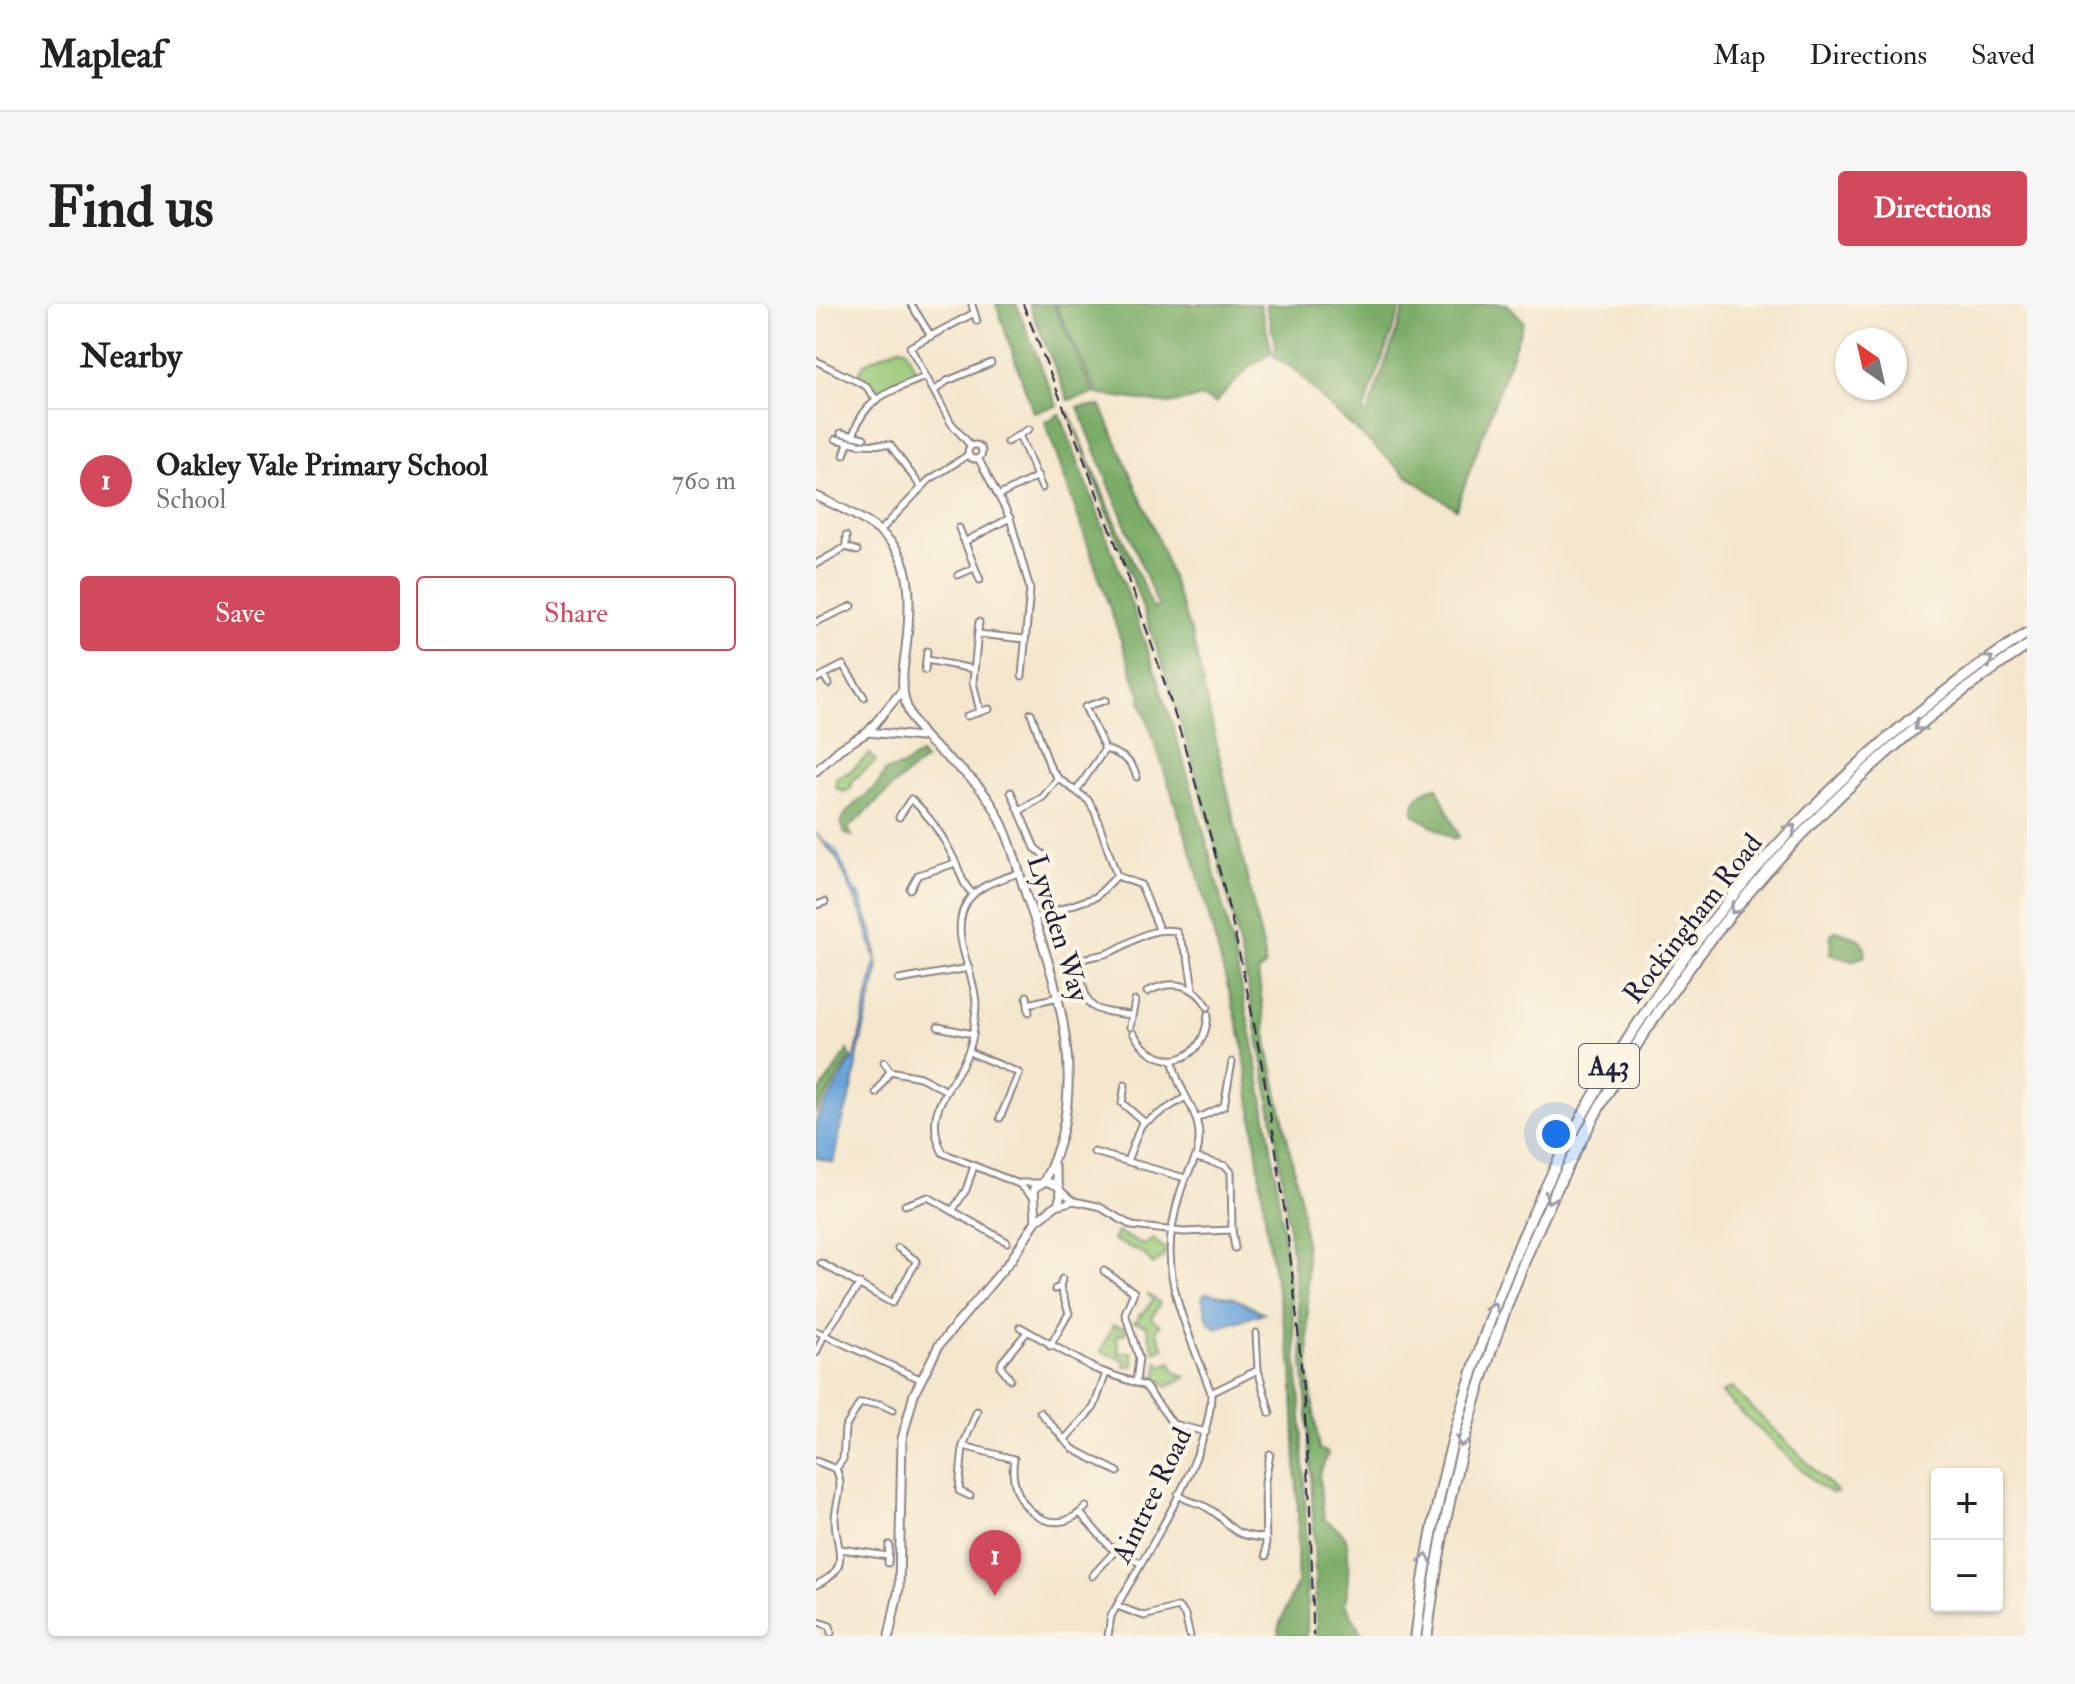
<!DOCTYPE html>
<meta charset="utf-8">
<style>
body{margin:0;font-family:"IM FELL Double Pica",serif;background:#f6f6f6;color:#222}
.controls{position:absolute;right:24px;bottom:24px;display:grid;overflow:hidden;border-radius:8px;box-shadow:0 2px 6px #0004}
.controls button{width:72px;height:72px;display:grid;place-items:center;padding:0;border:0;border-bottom:2px solid #e0e0e0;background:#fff;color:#222;font:40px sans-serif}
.compass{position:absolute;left:1019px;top:24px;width:72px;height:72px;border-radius:50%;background:#fff;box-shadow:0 2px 6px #0004;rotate:326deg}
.you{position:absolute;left:740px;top:830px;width:28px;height:28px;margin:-20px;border:6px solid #fff;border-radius:50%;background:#1a73e8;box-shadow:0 0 0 12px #1a73e833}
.badge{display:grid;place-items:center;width:52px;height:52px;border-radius:50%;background:#d1495b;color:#fff;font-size:26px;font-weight:700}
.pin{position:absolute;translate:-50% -66px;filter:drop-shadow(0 2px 4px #0008)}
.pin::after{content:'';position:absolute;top:42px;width:28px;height:24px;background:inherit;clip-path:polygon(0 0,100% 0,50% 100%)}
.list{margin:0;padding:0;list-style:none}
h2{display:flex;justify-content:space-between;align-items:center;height:104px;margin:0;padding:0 32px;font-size:34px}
h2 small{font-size:26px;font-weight:400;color:#767676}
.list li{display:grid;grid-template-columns:52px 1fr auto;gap:24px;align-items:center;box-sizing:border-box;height:144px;padding:0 32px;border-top:2px solid #e0e0e0}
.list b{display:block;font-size:30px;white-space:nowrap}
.list p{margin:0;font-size:26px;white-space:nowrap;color:#767676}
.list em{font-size:26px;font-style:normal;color:#767676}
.actions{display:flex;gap:16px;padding:24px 32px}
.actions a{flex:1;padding:18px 0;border:2px solid #d1495b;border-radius:8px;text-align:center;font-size:28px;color:#d1495b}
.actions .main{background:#d1495b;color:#fff}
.map{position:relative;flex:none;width:1211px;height:1332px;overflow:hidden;border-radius:8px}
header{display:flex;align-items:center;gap:48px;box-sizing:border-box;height:112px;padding:0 40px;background:#fff;border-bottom:2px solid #e0e0e0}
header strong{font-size:38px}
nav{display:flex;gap:44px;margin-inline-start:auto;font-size:28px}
.intro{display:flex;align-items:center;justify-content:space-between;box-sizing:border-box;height:192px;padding:0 48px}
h1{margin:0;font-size:56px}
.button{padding:20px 36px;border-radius:8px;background:#d1495b;color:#fff;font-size:28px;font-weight:700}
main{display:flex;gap:48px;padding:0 48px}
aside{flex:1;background:#fff;border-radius:8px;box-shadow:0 2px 6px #0004}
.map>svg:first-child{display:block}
.green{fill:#9ac978;stroke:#5e765a;stroke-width:2}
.forest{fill:#7bad68;stroke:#4e6852;stroke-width:2}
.water{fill:#6aa5da;stroke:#46648a;stroke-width:2}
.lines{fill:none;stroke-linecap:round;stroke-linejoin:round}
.stream{stroke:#6aa5da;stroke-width:2}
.minor-casing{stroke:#8b8484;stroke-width:9}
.tertiary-casing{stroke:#8b8484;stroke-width:11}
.trunk-casing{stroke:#8b8484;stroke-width:13}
.minor{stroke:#fff;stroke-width:5}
.tertiary{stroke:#fff;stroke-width:7}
.trunk{stroke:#fff;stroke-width:9}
.rail{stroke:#22223b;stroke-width:2;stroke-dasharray:12 6;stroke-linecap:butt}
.oneway{stroke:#9c9ca7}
.labels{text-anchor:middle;stroke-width:8;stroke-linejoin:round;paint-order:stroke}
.shield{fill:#fcf5e5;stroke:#63616e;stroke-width:2}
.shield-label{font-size:26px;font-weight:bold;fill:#22223b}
.street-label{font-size:28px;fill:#22223b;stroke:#fcf5e5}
</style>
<header>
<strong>Mapleaf</strong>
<nav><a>Map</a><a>Directions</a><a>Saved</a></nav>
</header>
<div class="intro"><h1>Find us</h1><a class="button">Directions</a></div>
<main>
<aside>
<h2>Nearby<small></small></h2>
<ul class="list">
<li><span class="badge">1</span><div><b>Oakley Vale Primary School</b><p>School</p></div><em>760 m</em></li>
</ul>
<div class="actions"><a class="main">Save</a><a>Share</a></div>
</aside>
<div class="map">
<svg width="1211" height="1332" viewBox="0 0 1211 1332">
<rect width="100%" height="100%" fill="#fcf5e5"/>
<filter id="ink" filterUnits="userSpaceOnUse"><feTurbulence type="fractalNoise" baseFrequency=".0125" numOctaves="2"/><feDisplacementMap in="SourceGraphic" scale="16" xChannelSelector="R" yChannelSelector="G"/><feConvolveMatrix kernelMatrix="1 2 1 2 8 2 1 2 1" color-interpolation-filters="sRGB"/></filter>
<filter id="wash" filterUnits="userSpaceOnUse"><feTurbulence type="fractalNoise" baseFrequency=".006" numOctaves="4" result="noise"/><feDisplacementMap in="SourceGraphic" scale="32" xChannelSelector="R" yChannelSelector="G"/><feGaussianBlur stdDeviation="1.8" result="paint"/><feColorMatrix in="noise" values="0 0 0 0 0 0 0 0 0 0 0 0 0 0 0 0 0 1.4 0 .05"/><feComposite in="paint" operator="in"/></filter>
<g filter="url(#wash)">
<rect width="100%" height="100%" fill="#f4e7cd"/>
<g class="green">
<path d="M83 43 90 45 102 71 61 88 55 80 41 74 48 59Z"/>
<path d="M54 450 60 457 37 476 35 484 28 488 20 484V473L32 469Z"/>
<path d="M301 928 328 941 337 935 349 945 347 953 337 961 327 949 297 936Z"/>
<path d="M331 990 344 999 335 1014 344 1021 340 1027 348 1044 339 1048 330 1021 316 1017H321L324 1009 327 1010 337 995Z"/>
<path d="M297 1021 309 1024V1030L301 1031 303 1049 316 1048 318 1062H308L309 1056 285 1048Z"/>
<path d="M342 1058 345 1062 355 1058 359 1068 370 1073 351 1083 346 1077 337 1083 333 1073 341 1071Z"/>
<path d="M916 1084 1021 1188 1016 1189 1002 1181 905 1089Z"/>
</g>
<g class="forest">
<path d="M180 0H200L241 102 217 108Z"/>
<path d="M213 0H237L278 90 252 96Z"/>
<path d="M239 0H444L456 48 432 64 399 99 387 93 353 100 281 90Z"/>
<path d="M450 0H586L547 108 551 111 590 0H691L708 17 640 205 590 171 511 100 480 66 458 53 460 43Z"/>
<path d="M285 102 342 235 376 332 449 652V662L442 668 452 745 484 893 491 956 493 1072 503 1145 512 1149 503 1172 508 1215C514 1220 524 1225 528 1231 535 1239 532 1287 529 1299L547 1332H500C498 1017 453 705 360 404 329 303 290 205 252 107L337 305 342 302 262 103Z"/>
<path d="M244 110C291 232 337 353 374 479 454 754 494 1046 491 1332H463L462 1324 481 1279 482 1209 476 1062 453 943 427 740 377 553 325 397 326 390 322 385 229 118Z"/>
<path d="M104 450 109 456C81 476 59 502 32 524L36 532 29 530 25 518C33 497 61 491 69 467L85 463Z"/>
<path d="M621 483 643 533 637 535 598 511C596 495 606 486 621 483Z"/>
<path d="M1021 626 1043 635 1049 643V652L1036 657 1014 650 1015 630Z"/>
<path d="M32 746 35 753 0 809V793Z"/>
</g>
<g class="water">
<path d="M0 529 23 554 38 588 43 590 58 633 62 666 40 758C41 776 31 800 25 823 21 837 23 846 17 859L0 853V816L40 749 60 656 47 613 22 556Z"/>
<path d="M390 989 418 994 448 1009 400 1024 393 1019 386 993Z"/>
</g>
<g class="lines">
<path class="stream" d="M10 538 20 546 40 590"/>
</g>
</g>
<g filter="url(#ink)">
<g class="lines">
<g class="minor-casing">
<g id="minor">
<path d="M95 0 115 32"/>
<path d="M156 1 161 17"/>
<path d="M0 57 50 82 59 94"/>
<path d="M118 87 131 77 175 59"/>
<path d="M25 129 48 134"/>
<path d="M203 131 226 184"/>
<path d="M37 132C48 93 75 87 109 73"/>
<path d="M20 135 43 140 74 141 105 183"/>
<path d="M191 138 213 125"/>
<circle cx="159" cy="148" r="7"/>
<path d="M155 142 135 119 94 43 158 9"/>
<path d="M28 151 32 139"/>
<path d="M162 154 194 214 214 285 206 372"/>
<path d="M184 191 222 172"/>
<path d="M143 224 164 276"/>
<path d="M65 226 113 176 152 151"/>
<path d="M30 232V243L41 247"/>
<path d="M150 237 194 214"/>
<path d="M0 260 30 243"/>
<path d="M142 271 158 264"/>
<path d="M0 318 36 302"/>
<path d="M163 318 157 378 164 408"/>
<path d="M162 330 208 335"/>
<path d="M111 356 157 365"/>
<path d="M109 366 111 347"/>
<path d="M8 372 13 380"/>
<path d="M0 375 27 361 48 393"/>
<path d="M215 409 234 463 242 474 272 496 279 508 301 572 280 593 218 614"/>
<path d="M151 412 173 405"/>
<path d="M289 445C306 451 316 456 321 473"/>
<path d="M261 486 289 445 269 403 290 396"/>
<path d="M195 488 219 544 229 552"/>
<path d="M205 506 227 493 242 474"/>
<path d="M83 513 95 495C114 512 128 534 139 557 145 570 146 580 157 590"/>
<path d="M203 569C182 576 157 582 148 604 135 635 159 669 160 700 160 710 158 721 157 731 149 778 101 799 127 849L203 880 217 893"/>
<path d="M301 572 325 581 343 625"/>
<path d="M94 585 102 571 140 559"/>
<path d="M0 601 9 598"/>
<path d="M83 676 153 664"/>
<path d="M331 688C354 675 379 679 392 703"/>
<path d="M211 692 213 708"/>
<path d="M212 700 242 693"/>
<path d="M314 711C268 705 274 706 262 663L264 657C273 651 284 653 295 648 319 637 332 623 360 627L372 653 377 685"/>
<path d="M122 723 157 730"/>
<path d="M314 723 319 697"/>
<path d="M317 729C343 772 389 760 392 710"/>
<path d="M153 748 203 769 184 814"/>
<path d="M68 758 74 767"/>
<path d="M309 781 306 799 328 818"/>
<path d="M60 789 74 767 104 773 131 787"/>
<path d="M380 815 408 802 416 758"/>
<path d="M278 848 369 874"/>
<path d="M381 854 410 862 415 868 416 926"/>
<path d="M311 857 325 821 368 794"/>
<path d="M204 879H223"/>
<path d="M245 887 258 897"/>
<path d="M89 901 112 893 191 938"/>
<path d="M240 902 258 897 282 902 316 922 368 928 416 926 419 944"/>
<path d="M136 907 150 886 158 862"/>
<path d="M5 959 76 999 101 957 82 944"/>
<path d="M288 967 318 988 309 1009 323 1054 320 1078"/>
<path d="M239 985 244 983 246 975"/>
<path d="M204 1023 279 1065 329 1082 357 1120 390 1128"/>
<path d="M0 1027 104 1075"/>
<path d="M440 1029 442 1066 454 1109"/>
<path d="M234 1042 253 1009 244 983"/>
<path d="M0 1049 8 1031 44 980"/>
<path d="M194 1075 185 1063 186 1058 211 1028"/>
<path d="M395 1089 442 1066"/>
<path d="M161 1107 147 1142 198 1155C190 1199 235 1241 270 1203"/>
<path d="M224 1108 257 1145 302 1168"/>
<path d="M248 1136 278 1103 290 1069"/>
<path d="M147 1142 143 1187 154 1192"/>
<path d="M0 1157 20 1165C29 1184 20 1195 19 1215 19 1244 38 1264 0 1281"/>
<path d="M20 1165 27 1155 29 1124 44 1099 64 1100 77 1106"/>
<path d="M362 1190C372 1199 380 1197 390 1203 419 1219 407 1231 450 1234"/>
<path d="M264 1209 294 1243 324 1259"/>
<path d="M25 1245 72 1252"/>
<path d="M450 1252 449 1177 454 1150"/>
<path d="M72 1259 73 1241"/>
<path d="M276 1272 300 1246"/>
<path d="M301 1302 328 1312 362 1303 369 1311 374 1332"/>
<path d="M0 1317 14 1322 15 1329"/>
<path d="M292 1332 295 1312C326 1256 396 1151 395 1089 377 1037 346 982 356 924 359 909 362 891 369 876 376 860 384 850 383 831 382 804 360 784 357 757"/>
</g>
</g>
<g class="tertiary-casing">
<g id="tertiary">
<path d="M0 192C85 231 101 247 90 344 87 367 83 386 93 408 109 446 150 461 173 496 192 524 200 559 210 591 242 683 277 784 228 877"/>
<path d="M52 428 104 433"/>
<path d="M0 467 24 445 52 428 85 388"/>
<path d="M220 917 218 884 230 877 242 882"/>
<path d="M73 1332 83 1284 86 1135 98 1090 123 1041 195 956 220 917 242 900 245 891 238 862"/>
</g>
</g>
<g class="trunk-casing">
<g id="trunk">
<path d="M600 1332C647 926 868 555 1211 329"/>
<path d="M611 1332C658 933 874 564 1211 342"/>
</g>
</g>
<use href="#minor" class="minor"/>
<use href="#tertiary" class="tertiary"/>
<use href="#trunk" class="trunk"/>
<path class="rail" d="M207 0C266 150 326 299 372 454 458 738 495 1035 497 1332"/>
</g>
<defs><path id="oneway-chevron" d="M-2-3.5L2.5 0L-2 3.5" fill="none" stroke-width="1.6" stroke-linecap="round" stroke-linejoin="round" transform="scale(2)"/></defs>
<g class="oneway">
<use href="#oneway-chevron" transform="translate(1172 356) rotate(-35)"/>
<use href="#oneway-chevron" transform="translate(1103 422) rotate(141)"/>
<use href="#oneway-chevron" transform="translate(975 525) rotate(-46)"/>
<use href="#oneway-chevron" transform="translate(919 605) rotate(130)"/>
<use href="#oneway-chevron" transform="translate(734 894) rotate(115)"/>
<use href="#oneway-chevron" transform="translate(677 1004) rotate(-70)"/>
<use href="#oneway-chevron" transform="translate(646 1138) rotate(104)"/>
<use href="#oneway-chevron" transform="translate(610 1255) rotate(-81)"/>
</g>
</g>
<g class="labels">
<rect class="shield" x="763" y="740" width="60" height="44" rx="6"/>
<g class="shield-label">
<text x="793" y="771">A43</text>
</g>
<g class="street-label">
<text transform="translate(876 614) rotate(-52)" y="10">Rockingham Road</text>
<text transform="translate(243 624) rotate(73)" y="10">Lyveden Way</text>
<text transform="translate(335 1191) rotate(-64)" y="10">Aintree Road</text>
</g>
</g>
</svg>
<div class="controls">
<button>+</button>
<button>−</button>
</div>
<svg class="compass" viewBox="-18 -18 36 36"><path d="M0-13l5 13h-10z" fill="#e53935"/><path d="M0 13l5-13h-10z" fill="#767676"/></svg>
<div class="you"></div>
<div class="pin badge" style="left:179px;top:1292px">1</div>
</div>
</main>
